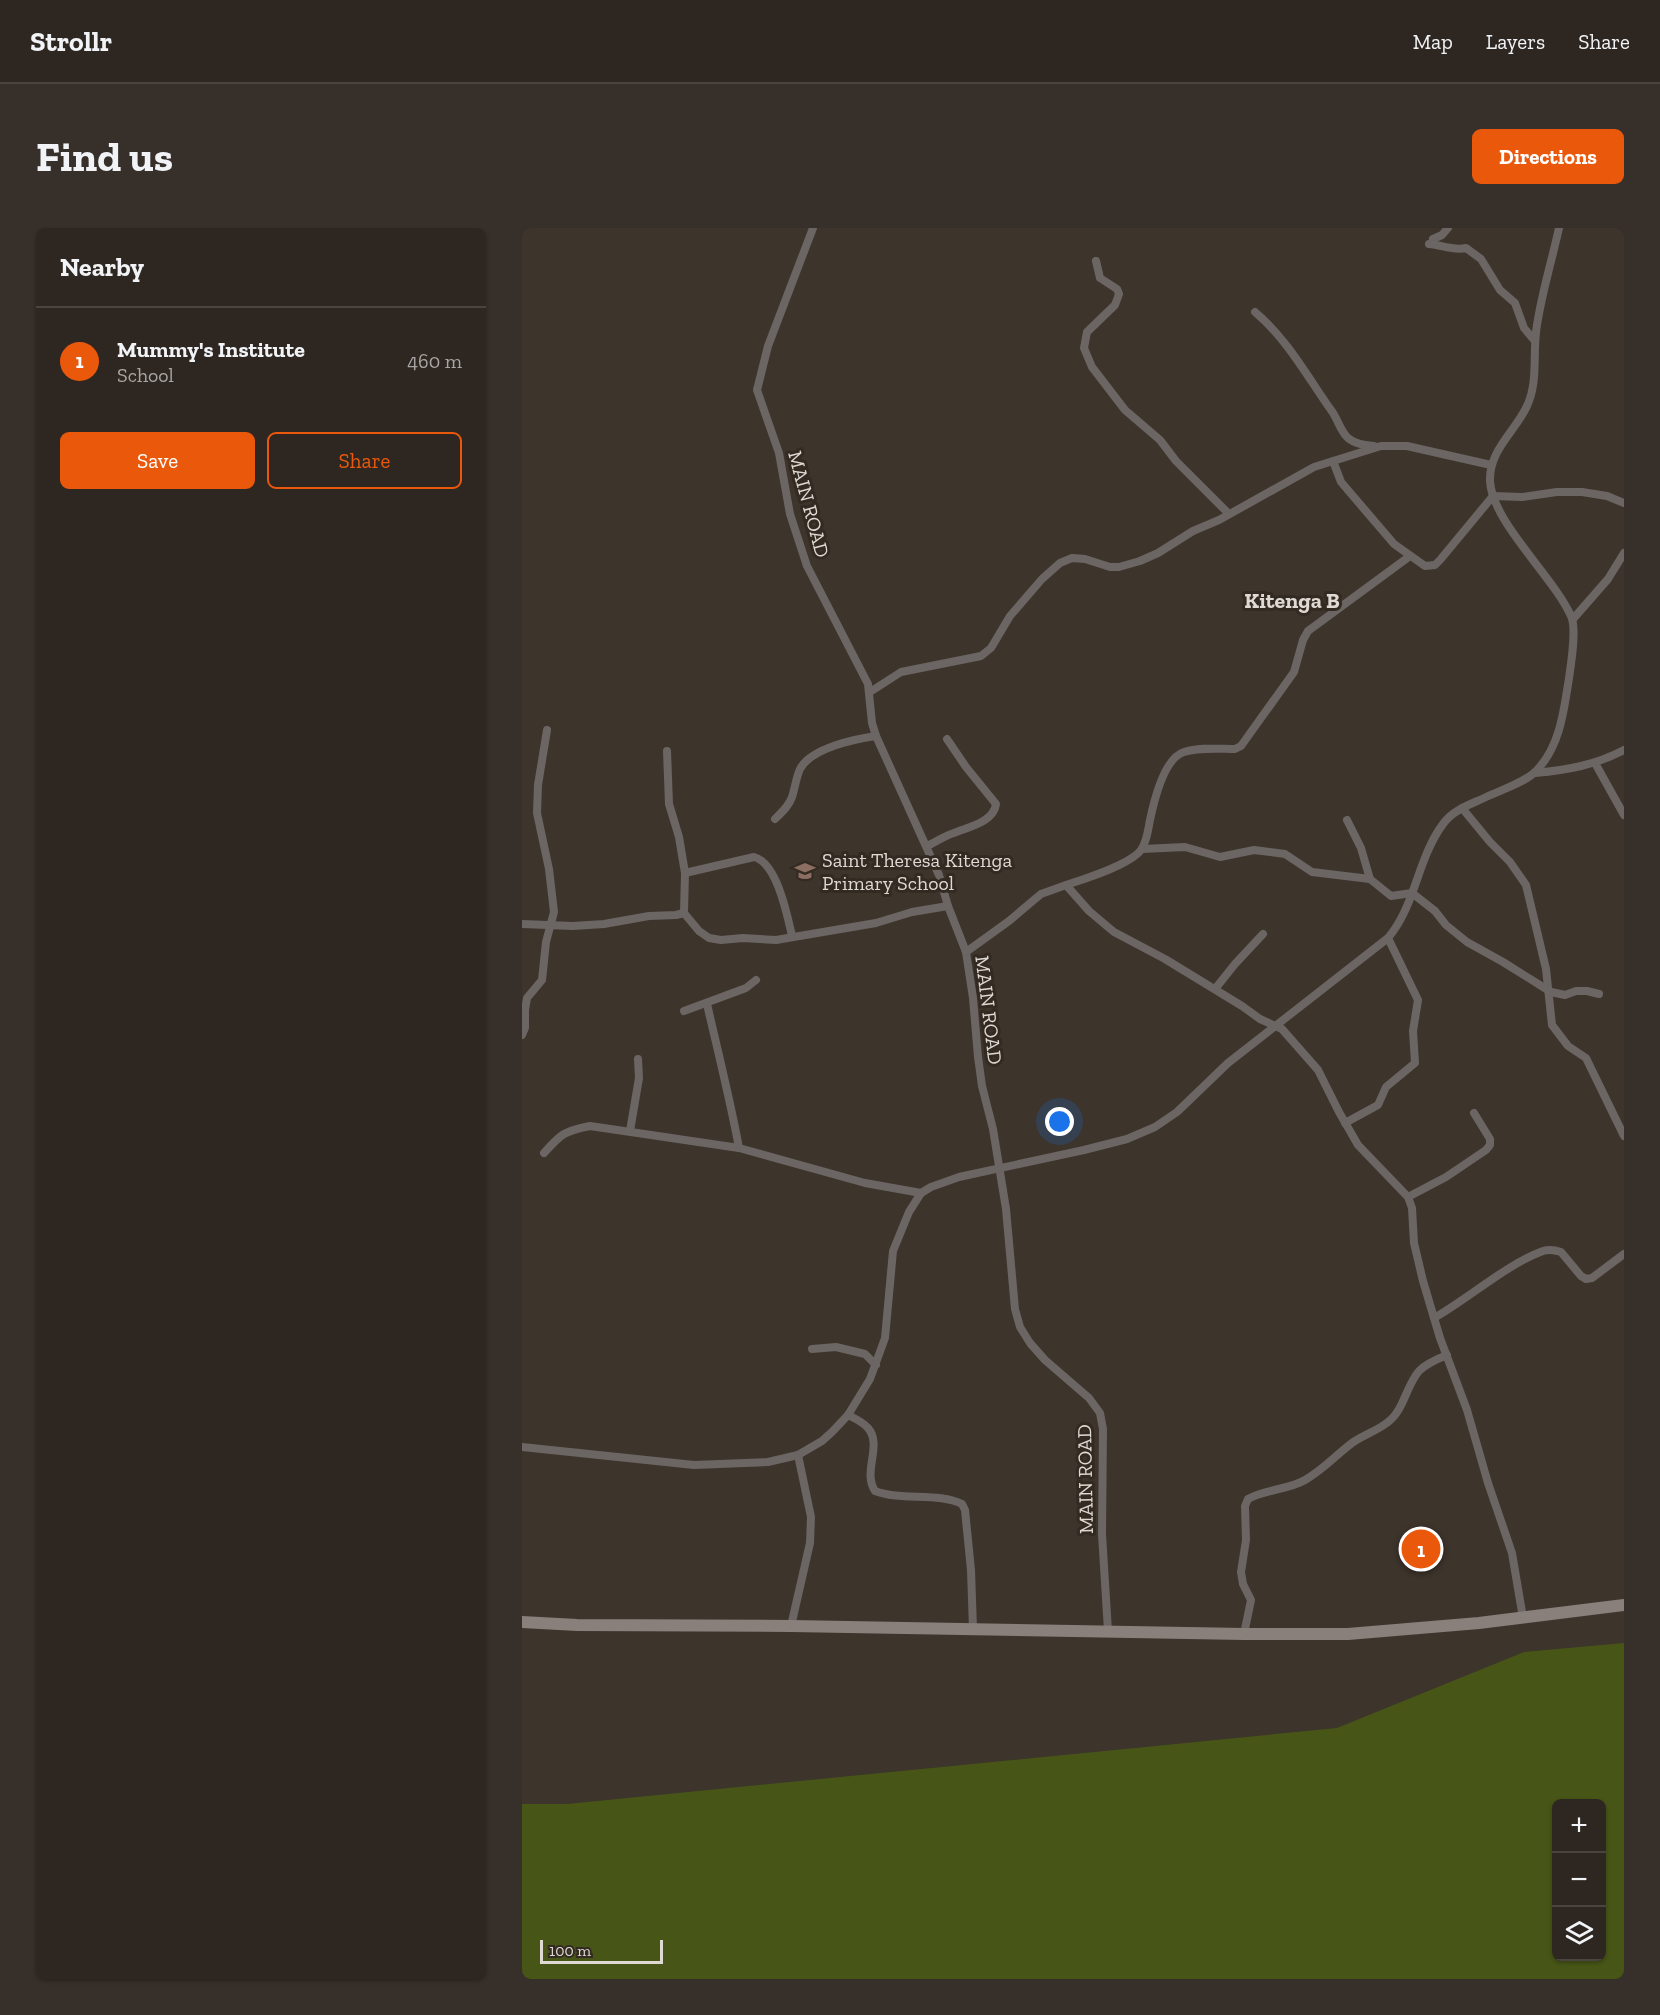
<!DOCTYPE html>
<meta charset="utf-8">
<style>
body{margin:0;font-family:"Zilla Slab",serif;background:#362f2a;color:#f1f3f6}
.controls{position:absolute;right:18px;bottom:18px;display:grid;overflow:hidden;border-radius:9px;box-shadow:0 2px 4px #0004}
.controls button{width:54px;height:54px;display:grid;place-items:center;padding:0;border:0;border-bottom:2px solid #49443f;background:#2e2721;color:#f1f3f6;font:30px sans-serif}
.scale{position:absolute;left:18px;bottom:15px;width:123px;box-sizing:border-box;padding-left:6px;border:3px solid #dfd9d4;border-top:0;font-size:16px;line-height:21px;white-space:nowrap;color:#dfd9d4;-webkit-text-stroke:4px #332a22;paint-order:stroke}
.you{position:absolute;left:538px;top:894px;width:21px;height:21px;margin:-15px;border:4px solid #fff;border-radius:50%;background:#1a73e8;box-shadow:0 0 0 9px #1a73e833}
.badge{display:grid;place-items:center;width:39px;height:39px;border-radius:50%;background:#ea580c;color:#fff;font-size:20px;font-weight:700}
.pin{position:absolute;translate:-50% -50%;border:3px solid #fff;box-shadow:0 2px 6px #0006}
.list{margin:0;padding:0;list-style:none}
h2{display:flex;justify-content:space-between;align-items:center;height:78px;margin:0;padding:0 24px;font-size:26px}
h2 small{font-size:20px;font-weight:400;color:#a7a5a5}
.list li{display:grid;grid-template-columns:39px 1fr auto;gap:18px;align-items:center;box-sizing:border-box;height:108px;padding:0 24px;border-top:2px solid #49443f}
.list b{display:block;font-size:22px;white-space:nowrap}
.list p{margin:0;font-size:20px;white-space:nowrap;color:#a7a5a5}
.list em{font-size:20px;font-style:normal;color:#a7a5a5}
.actions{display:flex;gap:12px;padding:18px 24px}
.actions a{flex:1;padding:14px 0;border:2px solid #ea580c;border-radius:9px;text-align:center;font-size:21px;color:#ea580c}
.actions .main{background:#ea580c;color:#fff}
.icon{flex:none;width:33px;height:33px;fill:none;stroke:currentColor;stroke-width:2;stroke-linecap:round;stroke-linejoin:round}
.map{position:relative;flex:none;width:1102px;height:1751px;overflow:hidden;border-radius:9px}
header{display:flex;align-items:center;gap:36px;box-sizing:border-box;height:84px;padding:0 30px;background:#2e2721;border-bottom:2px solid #49443f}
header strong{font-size:28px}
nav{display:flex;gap:33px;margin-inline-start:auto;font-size:21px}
.intro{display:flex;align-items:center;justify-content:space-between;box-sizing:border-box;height:144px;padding:0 36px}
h1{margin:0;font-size:42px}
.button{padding:15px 27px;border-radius:9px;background:#ea580c;color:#fff;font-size:21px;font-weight:700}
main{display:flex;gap:36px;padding:0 36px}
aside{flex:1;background:#2e2721;border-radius:9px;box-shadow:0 2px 4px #0004}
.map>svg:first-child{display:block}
.green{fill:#475617;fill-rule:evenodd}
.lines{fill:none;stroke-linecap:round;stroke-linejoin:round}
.minor{stroke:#6b6563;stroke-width:8}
.secondary{stroke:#89807c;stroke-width:12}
.labels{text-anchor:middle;stroke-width:6;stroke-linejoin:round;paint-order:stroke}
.street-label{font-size:20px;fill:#dfd9d4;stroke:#332a22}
.poi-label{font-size:20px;fill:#dfd9d4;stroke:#332a22;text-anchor:start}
.quarter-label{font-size:22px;font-weight:bold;fill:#dfd9d4;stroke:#332a22}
</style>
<header>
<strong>Strollr</strong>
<nav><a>Map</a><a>Layers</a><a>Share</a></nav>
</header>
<div class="intro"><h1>Find us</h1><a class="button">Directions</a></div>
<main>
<aside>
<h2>Nearby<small></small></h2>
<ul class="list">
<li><span class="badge">1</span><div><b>Mummy's Institute</b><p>School</p></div><em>460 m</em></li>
</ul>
<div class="actions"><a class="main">Save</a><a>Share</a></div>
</aside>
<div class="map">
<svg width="1102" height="1751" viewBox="0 0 1102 1751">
<rect width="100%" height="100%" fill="#3d342c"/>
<path class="green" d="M1102 1415V1751H0V1576H45L815 1500 1002 1424ZM1034 1576H1080V1728H1034Z"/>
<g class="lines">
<g class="minor">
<path d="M291 0 246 118 235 162 257 225 268 286 285 338 346 456 350 495 354 508 417 647 426 678 444 724 451 770 456 829 460 858 471 901 484 981 493 1081 498 1099 508 1115 523 1132 567 1170 578 1185 581 1201 580 1306 586 1403"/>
<path d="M911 11 920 7 926 0"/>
<path d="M907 16C920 17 931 23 944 20L959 31 978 62 993 75 1002 100 1013 113"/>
<path d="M574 33 578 50 595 61 597 66 593 77 565 104 562 120 570 139 603 182 638 212 654 233 707 286"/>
<path d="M733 84C765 111 785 148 809 182 816 191 818 203 826 210 833 216 843 217 852 218"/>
<path d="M811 233 819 254 872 316 903 338 913 337 918 332 971 268 1000 269 1035 264H1060L1085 268 1102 275"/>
<path d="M1051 391 1086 351 1102 325"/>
<path d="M348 464 379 444 459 428 469 420 488 388 520 351 538 335 550 330 563 331 588 339H597L618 333 636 325 671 303 697 292 792 239 859 218H885L969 237"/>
<path d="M145 523 147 576 157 609 163 645 162 685 177 703 187 710 199 712 221 710 254 712 354 695 390 684 426 678"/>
<path d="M1073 535 1102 587"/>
<path d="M1013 545C1046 542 1073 537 1102 522"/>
<path d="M940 580 968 614 988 634 1004 657 1024 741 1030 797 1046 818 1064 830 1102 908"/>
<path d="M253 591C260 584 267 578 270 569 273 560 274 550 278 541 289 520 333 511 354 508"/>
<path d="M825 592 839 620 848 651"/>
<path d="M405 618C414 614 422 608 432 605 446 599 472 594 474 576L444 539 425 511"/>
<path d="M620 621 663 619 698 629 732 622 763 626 790 644 848 651 869 668 890 665 913 683 924 697 945 714 981 734 1029 764 1043 767 1054 763H1065L1077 766"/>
<path d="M163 645 232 629C255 635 265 686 270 708"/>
<path d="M544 657C562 651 608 637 619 622 625 614 626 602 628 592 632 573 642 530 662 524 677 519 697 521 713 521L719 518 772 444 781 412 786 403 888 328"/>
<path d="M0 696 51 698 82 696 127 688 154 687 162 685"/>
<path d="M444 724 487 693 519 666 544 657 567 683 592 704 643 731 720 778 738 791 760 801 796 842 817 884 836 917 886 969 890 980 892 1015 901 1053 918 1110 945 1182 966 1255 990 1325 1001 1390"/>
<path d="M693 761 713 736 741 706"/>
<path d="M185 776C196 824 208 871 217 920"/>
<path d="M162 783 224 760 234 752"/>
<path d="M0 807 3 800V782L5 770 20 752 24 714 32 684 27 641 15 585 16 557 25 502"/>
<path d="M823 895 856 877 864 859 893 835 891 803 896 772 866 710"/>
<path d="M108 903 117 850 116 831"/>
<path d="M22 925C39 906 42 903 68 898L217 920 343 955 399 965"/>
<path d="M886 969 924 949 964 922 968 917V911L952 885"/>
<path d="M912 1090C946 1071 985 1036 1021 1023 1027 1021 1033 1022 1039 1024L1059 1048 1064 1051 1070 1050 1102 1026"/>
<path d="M290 1121 314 1119 343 1126 354 1137"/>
<path d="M326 1187C332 1190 341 1194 346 1200 361 1217 340 1244 353 1263 379 1273 417 1264 440 1276L443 1282 449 1342 451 1401"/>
<path d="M0 1219 172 1237 246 1234 276 1227 300 1213 310 1204 326 1187 348 1151 363 1110 371 1023 387 984 399 965 409 959 437 949 562 922 605 911 633 899 655 884 706 835 866 710C894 677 895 631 921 596 931 582 947 577 962 570 977 563 1004 554 1014 543 1038 519 1042 482 1047 450 1049 436 1055 400 1049 388 1031 348 970 294 968 253 967 222 993 204 1005 178 1017 152 1010 124 1015 97 1020 64 1030 32 1037 0"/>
<path d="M269 1398 288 1315 289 1289 276 1227"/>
<path d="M722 1406 729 1372 721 1356 719 1344 724 1312 723 1278 726 1271C743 1261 766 1262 783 1252 801 1242 814 1227 830 1215 841 1207 855 1203 866 1194 882 1182 884 1158 897 1143 904 1136 915 1131 925 1127"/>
</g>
<path class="secondary" d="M0 1394 55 1397 269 1398 722 1406H826L957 1395 1102 1377"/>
</g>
<defs>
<g id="school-bare" transform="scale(1.62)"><path d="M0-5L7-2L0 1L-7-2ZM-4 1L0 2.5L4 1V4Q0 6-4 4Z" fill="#8d6e63" stroke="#332a22" stroke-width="2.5" paint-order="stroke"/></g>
</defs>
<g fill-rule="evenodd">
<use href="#school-bare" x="283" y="643"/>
</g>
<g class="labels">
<g class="street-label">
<text transform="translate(287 276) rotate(75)" y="7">MAIN ROAD</text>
<text transform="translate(467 782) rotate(83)" y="7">MAIN ROAD</text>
<text transform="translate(563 1251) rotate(-91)" y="7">MAIN ROAD</text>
</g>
<g class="poi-label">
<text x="300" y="639">Saint Theresa Kitenga<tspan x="300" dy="23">Primary School</tspan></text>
</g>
<g class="quarter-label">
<text x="770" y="380">Kitenga B</text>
</g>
</g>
</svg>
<div class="controls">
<button>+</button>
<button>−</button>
<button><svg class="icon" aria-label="layers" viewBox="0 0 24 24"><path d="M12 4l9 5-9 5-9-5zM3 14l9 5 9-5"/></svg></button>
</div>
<div class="scale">100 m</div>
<div class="you"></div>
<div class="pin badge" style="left:899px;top:1321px">1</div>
</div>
</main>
